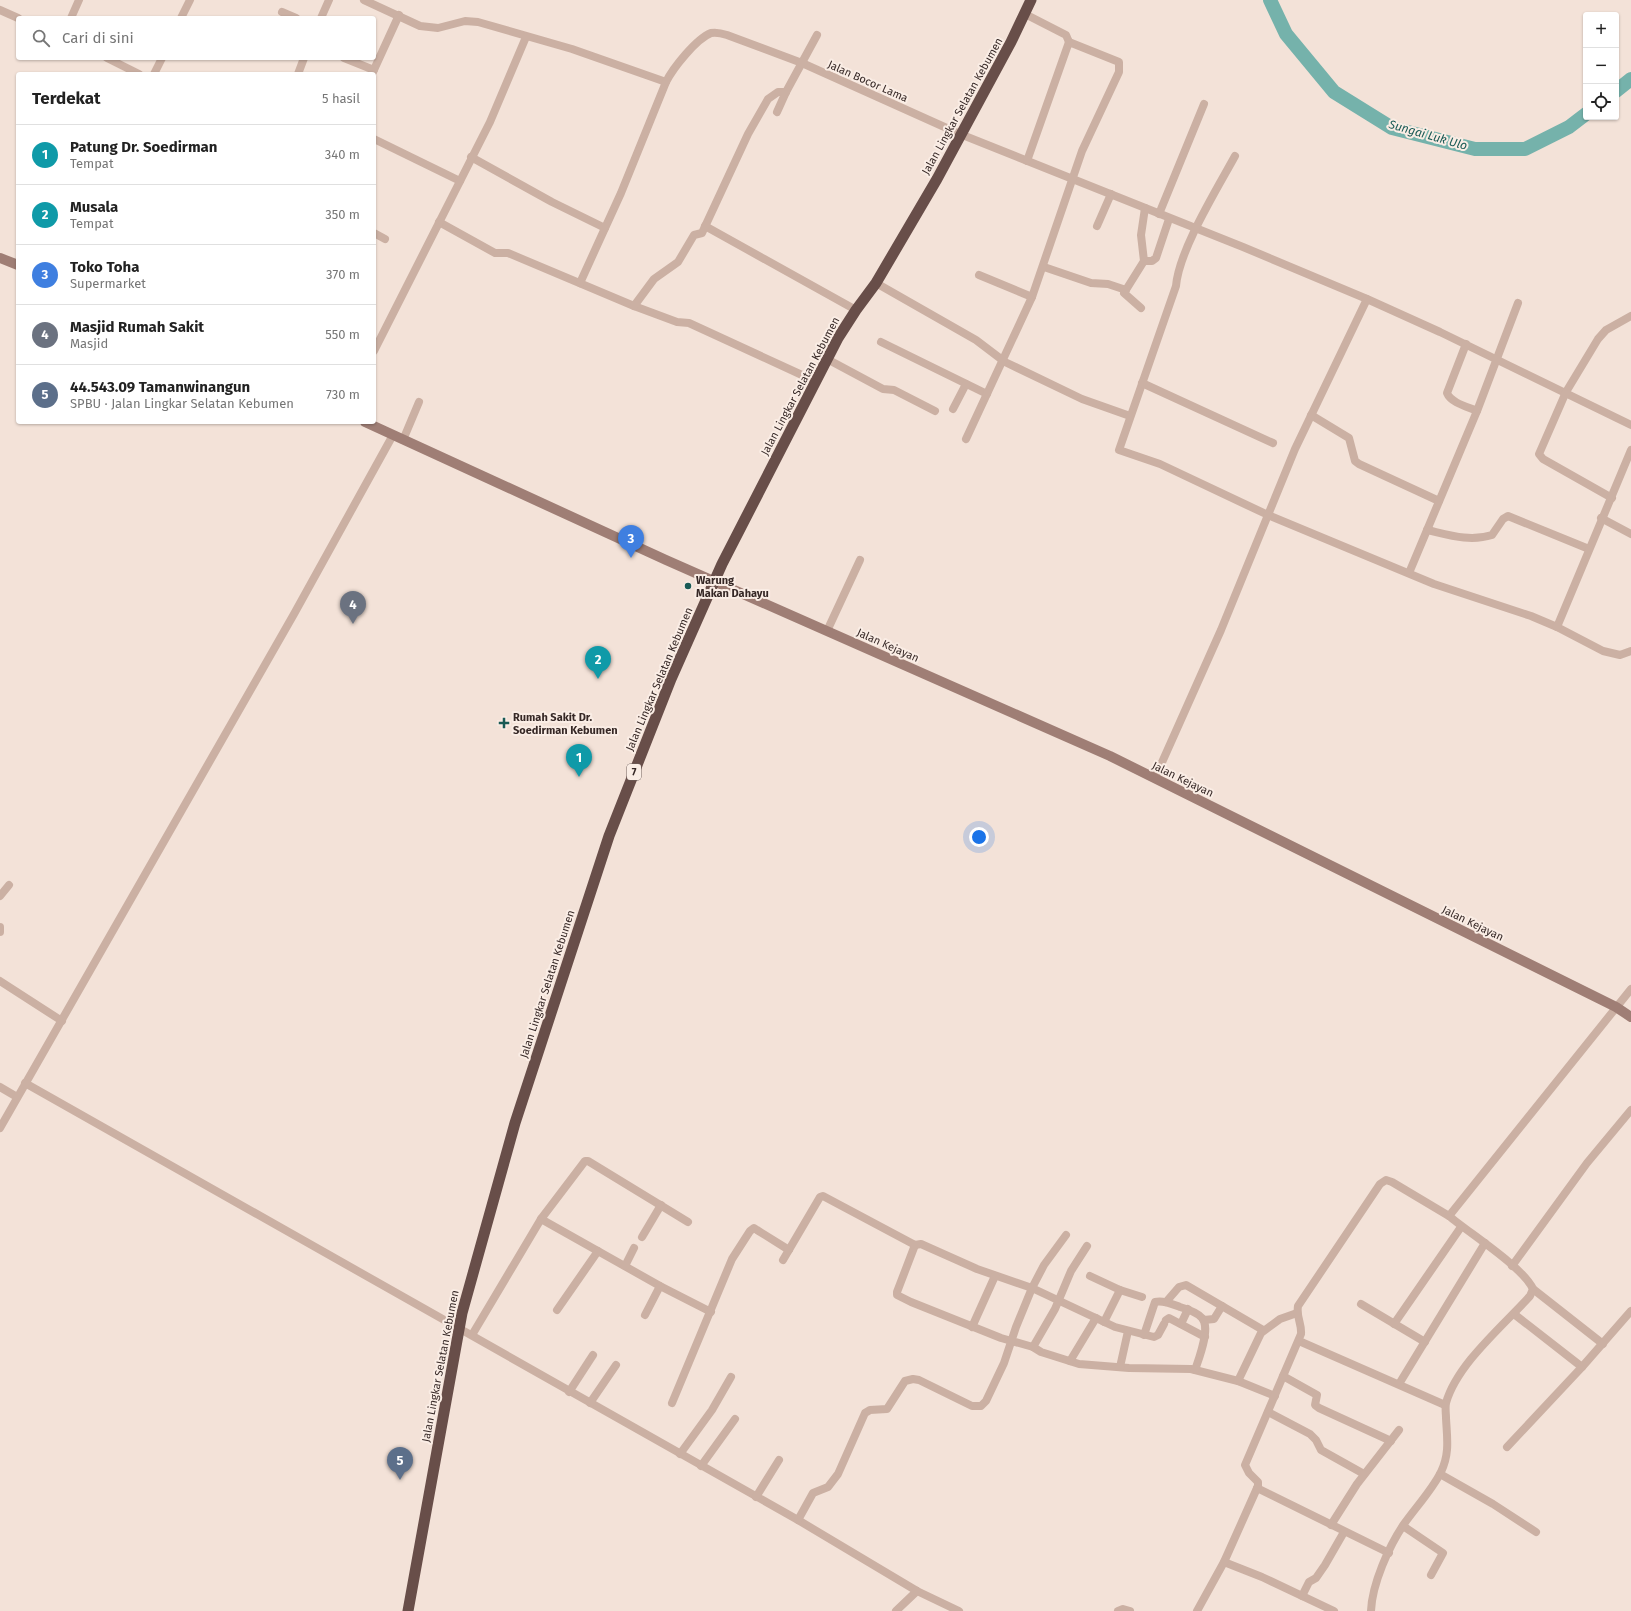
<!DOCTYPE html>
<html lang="id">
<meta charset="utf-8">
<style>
body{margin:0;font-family:"Fira Sans",sans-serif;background:#f6f6f6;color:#222}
.controls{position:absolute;right:12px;top:12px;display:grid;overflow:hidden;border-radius:4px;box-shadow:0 1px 3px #0004}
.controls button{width:36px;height:36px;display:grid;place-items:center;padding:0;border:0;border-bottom:1px solid #e0e0e0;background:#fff;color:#222;font:20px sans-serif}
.you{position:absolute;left:979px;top:837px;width:14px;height:14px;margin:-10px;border:3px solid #fff;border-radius:50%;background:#1a73e8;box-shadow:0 0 0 6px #1a73e833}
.badge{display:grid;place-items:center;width:26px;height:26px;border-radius:50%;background:#d93025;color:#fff;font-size:13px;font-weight:700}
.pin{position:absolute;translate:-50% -33px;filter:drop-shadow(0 1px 2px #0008)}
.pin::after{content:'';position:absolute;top:21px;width:14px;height:12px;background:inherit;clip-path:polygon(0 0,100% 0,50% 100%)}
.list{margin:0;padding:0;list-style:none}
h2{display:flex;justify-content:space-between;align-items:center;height:52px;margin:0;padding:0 16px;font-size:17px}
h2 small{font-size:13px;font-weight:400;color:#767676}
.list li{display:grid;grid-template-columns:26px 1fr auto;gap:12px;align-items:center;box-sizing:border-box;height:60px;padding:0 16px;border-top:1px solid #e0e0e0}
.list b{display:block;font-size:15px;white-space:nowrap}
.list p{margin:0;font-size:13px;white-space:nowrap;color:#767676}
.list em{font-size:13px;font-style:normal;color:#767676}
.icon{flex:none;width:22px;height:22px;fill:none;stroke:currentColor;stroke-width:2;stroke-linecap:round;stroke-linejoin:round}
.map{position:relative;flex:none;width:1631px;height:1611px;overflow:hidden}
.search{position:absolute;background:#fff;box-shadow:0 1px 3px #0004;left:16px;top:16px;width:360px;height:44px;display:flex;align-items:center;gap:10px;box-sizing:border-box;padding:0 14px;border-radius:4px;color:#767676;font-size:15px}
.panel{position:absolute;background:#fff;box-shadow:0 1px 3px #0004;left:16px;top:72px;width:360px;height:352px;border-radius:4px}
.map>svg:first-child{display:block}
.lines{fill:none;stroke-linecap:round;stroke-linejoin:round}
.river{stroke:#75b2ab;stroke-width:14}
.minor{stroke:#cbb0a3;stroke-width:8}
.secondary{stroke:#9f7e75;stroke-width:10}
.trunk{stroke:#684e49;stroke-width:11}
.poi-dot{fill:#195a55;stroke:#faede5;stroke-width:1.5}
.labels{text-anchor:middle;stroke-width:4;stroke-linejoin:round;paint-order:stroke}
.shield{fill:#faede5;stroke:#71635f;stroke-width:1}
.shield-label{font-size:10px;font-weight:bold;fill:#362826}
.street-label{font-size:11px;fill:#362826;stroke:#faede5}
.poi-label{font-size:11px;font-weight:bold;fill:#362826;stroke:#faede5;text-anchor:start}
.water-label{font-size:12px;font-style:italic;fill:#195a55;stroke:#faede5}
</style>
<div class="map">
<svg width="1631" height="1611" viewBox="0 0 1631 1611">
<rect width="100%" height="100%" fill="#f3e2d8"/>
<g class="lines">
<g class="river">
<path d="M1270 0 1286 34 1334 92 1392 128 1475 149H1525L1569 127 1586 114"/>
<path d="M1616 91 1631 79"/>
</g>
<g class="minor">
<path d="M364 0 420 26 438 28 465 21 478 22 572 49 666 82C673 68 696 39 711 33 716 32 721 33 727 35L802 63 960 134 1243 247 1367 299 1440 332 1631 425"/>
<path d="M0 10 18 18"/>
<path d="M282 12 296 18"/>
<path d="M1025 14 1066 35 1069 42"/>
<path d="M71 18 79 0"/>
<path d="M181 18 190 0"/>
<path d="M321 18 329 0"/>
<path d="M107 58 139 74"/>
<path d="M344 58 374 70"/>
<path d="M154 74 162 58"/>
<path d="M298 74 304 58"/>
<path d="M372 74 399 15"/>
<path d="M777 112 786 92 817 35"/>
<path d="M374 139 460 181"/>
<path d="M1235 156C1217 189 1179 250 1176 286L1119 450 1160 464 1268 515 1434 584 1531 616 1557 627 1603 651 1620 655 1631 651"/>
<path d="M471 157 552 202 605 228"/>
<path d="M1159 214 1204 104"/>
<path d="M439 222 495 253H508L634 306 677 322 689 323 815 381"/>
<path d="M705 226 856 310"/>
<path d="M1097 226 1111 194"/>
<path d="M374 233 385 239"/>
<path d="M1144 261H1152L1156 258 1169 219"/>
<path d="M1044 267 1091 283 1108 284 1126 290"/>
<path d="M979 275 1032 297"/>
<path d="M580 283 621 193 666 82"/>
<path d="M876 283 976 340 1005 362 1082 399 1130 416"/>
<path d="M634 306 654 279 678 262 694 235 702 233 748 134 768 99 778 92H786"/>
<path d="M1141 308 1124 293 1144 261 1141 235 1145 208"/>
<path d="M881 342 987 394"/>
<path d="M1466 344 1447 393C1451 403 1468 407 1477 411"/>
<path d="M374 351 490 122 526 37"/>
<path d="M827 359 883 389 894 390 935 411"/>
<path d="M1142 383 1273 443"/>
<path d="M953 409 966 384"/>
<path d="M1311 415 1349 438 1355 461 1359 464 1439 501"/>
<path d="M966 439 1032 297 1082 151 1119 72V62L1069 42 1027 161"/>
<path d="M403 440 419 402"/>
<path d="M1612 498 1543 459 1539 454 1566 392 1598 339 1606 330 1631 316"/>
<path d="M1601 518 1631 534"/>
<path d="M1427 530C1449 535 1470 542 1492 535L1503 519 1508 516 1589 549"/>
<path d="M1409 573 1477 411 1518 303"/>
<path d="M1557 627 1631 450"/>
<path d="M827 631 860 560"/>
<path d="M1155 778 1221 630 1295 449 1367 299"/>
<path d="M0 896 9 885"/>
<path d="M0 927V932"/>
<path d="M0 981 62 1021"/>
<path d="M25 1083 798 1520 917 1591 959 1611"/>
<path d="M0 1087 17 1097"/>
<path d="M0 1128 294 614 393 435"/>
<path d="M541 1219 660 1286 711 1312"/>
<path d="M642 1237 661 1205"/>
<path d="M915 1245 897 1292V1295L911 1302 1001 1338 1033 1347 1041 1352 1079 1364 1129 1368 1191 1369 1238 1381 1275 1396"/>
<path d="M783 1260 820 1197 823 1196 915 1245 921 1244 977 1269 1032 1288 1115 1327 1154 1337 1158 1335 1164 1324"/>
<path d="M625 1266 634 1248"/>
<path d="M1512 1266 1587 1163 1631 1110"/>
<path d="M1090 1276 1120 1290 1142 1297"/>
<path d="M1533 1289 1603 1344"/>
<path d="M1166 1302 1179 1287 1186 1285 1263 1330"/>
<path d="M1361 1304 1425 1342"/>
<path d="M557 1310 598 1251"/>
<path d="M1514 1314 1582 1367"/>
<path d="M645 1315 660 1286"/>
<path d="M1166 1320 1169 1318 1205 1337"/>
<path d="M1204 1320 1214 1319 1222 1306"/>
<path d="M1104 1322 1120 1290"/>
<path d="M1181 1324 1188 1309"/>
<path d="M1394 1324 1461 1227"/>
<path d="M972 1327 995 1276"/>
<path d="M472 1335 541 1219 585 1161H588L688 1222"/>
<path d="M1144 1335 1155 1302C1163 1300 1172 1304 1180 1307 1187 1309 1197 1312 1202 1318 1211 1328 1199 1358 1195 1370"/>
<path d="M1299 1341 1445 1405"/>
<path d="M1033 1347 1055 1309 1071 1271 1087 1246"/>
<path d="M1070 1361 1096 1318"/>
<path d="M1120 1367 1128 1331"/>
<path d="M1283 1376 1317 1395 1315 1405 1319 1408 1391 1441"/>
<path d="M1238 1381 1261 1333 1280 1319 1297 1313"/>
<path d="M1399 1384 1485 1243"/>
<path d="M569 1392 593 1355"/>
<path d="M590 1403 616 1365"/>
<path d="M672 1403 732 1259 750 1231 754 1228 757 1230 789 1250"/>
<path d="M1268 1412 1310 1434 1316 1440 1321 1450 1364 1474"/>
<path d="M1507 1447 1582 1367 1631 1311"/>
<path d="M680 1454 712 1410 731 1377"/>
<path d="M701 1466 735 1419"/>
<path d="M1440 1474 1493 1504 1536 1532"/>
<path d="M1257 1488 1389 1553"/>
<path d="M756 1497 779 1460"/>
<path d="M798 1520 813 1493 828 1487 838 1474 865 1413 870 1410 887 1409 905 1381 913 1379 919 1380 972 1406H981L986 1401 1004 1363 1016 1327 1032 1288 1044 1265 1066 1235"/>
<path d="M1331 1525 1357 1484 1399 1430"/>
<path d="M1403 1526 1443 1553 1431 1575"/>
<path d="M1224 1562 1262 1577 1334 1611"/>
<path d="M1302 1596 1309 1582 1316 1578 1325 1565 1344 1532"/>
<path d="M896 1611 917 1591"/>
<path d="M1118 1611 1123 1609 1130 1611"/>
<path d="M1197 1611 1224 1562 1258 1486V1482L1249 1473 1245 1465 1301 1334C1302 1324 1296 1317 1298 1306L1380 1184 1386 1180 1392 1182 1449 1216 1631 989"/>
<path d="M1371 1611C1372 1584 1389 1546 1404 1524 1416 1507 1432 1490 1441 1472 1450 1453 1447 1438 1446 1418 1446 1414 1445 1408 1446 1403 1457 1364 1503 1326 1530 1296L1533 1289C1523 1267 1469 1233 1449 1216"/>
</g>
<g class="secondary">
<path d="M0 258 18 265"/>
<path d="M365 422 666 560 1110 756 1616 1007 1631 1017"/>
</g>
<path class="trunk" d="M408 1611 462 1313 515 1123 609 836 671 679 722 564 838 338 856 310 876 283 937 179 1011 42 1031 0"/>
</g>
<g class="poi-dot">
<circle cx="688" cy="586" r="4"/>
<path d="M502 717h4v4h4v4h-4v4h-4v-4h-4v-4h4z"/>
</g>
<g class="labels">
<rect class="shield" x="627" y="764" width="14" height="16" rx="3"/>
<g class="shield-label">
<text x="634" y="776">7</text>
</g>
<g class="street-label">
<text transform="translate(868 81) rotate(24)" y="4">Jalan Bocor Lama</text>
<text transform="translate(962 106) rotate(-61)" y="4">Jalan Lingkar Selatan Kebumen</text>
<text transform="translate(800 386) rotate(-62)" y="4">Jalan Lingkar Selatan Kebumen</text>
<text transform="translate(888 645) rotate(24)" y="4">Jalan Kejayan</text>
<text transform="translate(659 679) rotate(-67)" y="4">Jalan Lingkar Selatan Kebumen</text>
<text transform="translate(1183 779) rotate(26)" y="4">Jalan Kejayan</text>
<text transform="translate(1473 923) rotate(26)" y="4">Jalan Kejayan</text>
<text transform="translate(547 984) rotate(-72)" y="4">Jalan Lingkar Selatan Kebumen</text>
<text transform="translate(440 1366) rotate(-79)" y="4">Jalan Lingkar Selatan Kebumen</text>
</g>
<g class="poi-label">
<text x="696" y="584">Warung<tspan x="696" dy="13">Makan Dahayu</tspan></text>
<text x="513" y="721">Rumah Sakit Dr.<tspan x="513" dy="13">Soedirman Kebumen</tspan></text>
</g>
<g class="water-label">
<text transform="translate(1428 135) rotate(16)" y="4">Sungai Luk Ulo</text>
</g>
</g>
</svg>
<div class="controls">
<button>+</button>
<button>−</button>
<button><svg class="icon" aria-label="locate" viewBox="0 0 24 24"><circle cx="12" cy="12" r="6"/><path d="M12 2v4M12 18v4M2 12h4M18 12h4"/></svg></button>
</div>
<div class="you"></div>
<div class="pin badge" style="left:579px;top:777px;background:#0f9aa8">1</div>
<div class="pin badge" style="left:598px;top:679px;background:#0f9aa8">2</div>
<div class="pin badge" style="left:631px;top:558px;background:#3f7fe0">3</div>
<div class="pin badge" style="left:353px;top:624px;background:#6b7280">4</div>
<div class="pin badge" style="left:400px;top:1480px;background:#5c6f8a">5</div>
<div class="search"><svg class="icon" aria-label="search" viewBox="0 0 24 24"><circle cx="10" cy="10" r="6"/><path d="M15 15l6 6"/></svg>Cari di sini</div>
<section class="panel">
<h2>Terdekat<small>5 hasil</small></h2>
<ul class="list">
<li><span class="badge" style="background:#0f9aa8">1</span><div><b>Patung Dr. Soedirman</b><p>Tempat</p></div><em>340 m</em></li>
<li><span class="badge" style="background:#0f9aa8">2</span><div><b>Musala</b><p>Tempat</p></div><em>350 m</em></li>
<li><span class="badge" style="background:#3f7fe0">3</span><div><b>Toko Toha</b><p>Supermarket</p></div><em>370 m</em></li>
<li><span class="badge" style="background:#6b7280">4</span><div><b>Masjid Rumah Sakit</b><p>Masjid</p></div><em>550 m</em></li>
<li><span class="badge" style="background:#5c6f8a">5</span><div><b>44.543.09 Tamanwinangun</b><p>SPBU · Jalan Lingkar Selatan Kebumen</p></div><em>730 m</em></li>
</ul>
</section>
</div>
